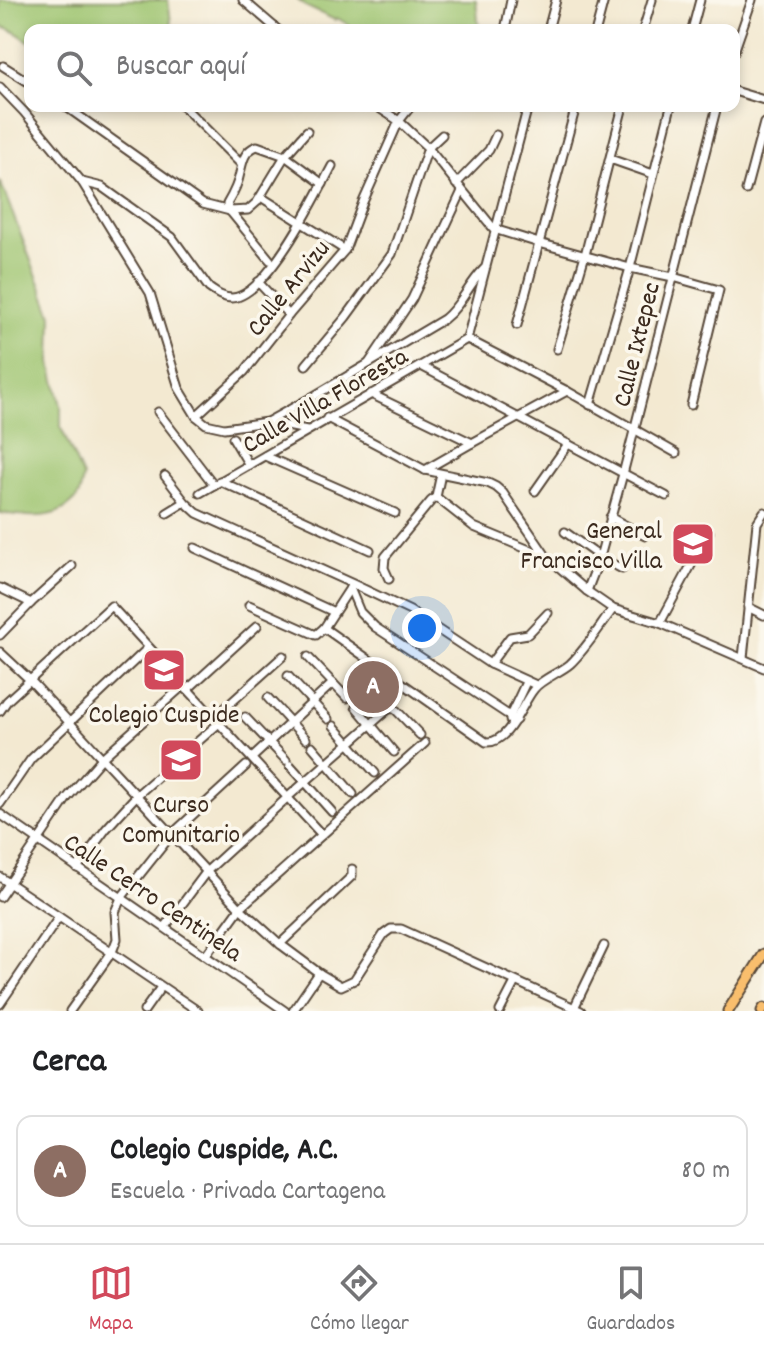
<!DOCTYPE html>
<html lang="es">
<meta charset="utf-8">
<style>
body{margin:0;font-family:Dekko,sans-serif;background:#f6f6f6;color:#202124}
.you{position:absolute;left:422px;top:628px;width:28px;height:28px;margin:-20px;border:6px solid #fff;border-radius:50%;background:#1a73e8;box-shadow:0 0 0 12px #1a73e833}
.badge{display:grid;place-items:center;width:52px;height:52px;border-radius:50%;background:#d1495b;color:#fff;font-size:26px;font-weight:700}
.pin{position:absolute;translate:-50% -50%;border:4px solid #fff;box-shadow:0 2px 8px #0006}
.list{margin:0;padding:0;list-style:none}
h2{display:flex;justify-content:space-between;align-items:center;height:104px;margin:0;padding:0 32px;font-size:34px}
h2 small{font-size:26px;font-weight:400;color:#757577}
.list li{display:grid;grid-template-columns:52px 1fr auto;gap:24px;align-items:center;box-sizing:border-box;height:112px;margin:0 16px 16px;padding:0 16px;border:2px solid #e0e0e0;border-radius:16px}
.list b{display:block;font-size:30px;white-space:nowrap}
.list p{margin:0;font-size:26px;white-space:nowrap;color:#757577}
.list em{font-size:26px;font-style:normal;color:#757577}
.icon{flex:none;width:44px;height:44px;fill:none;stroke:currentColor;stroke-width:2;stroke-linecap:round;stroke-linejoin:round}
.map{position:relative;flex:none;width:764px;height:1011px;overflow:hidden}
.search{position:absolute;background:#fff;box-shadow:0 4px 12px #0003;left:24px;right:24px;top:24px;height:88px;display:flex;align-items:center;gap:20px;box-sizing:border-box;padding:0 28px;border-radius:16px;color:#757577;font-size:30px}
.sheet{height:232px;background:#fff}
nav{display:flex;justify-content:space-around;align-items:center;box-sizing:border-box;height:112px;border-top:2px solid #e0e0e0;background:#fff;font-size:22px;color:#757577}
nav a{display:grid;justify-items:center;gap:4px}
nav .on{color:#d1495b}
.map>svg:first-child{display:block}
.green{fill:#9ec46f;stroke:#6c7746;stroke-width:2}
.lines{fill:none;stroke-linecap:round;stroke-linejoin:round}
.minor-casing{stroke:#574739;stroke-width:11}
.major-casing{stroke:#574739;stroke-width:13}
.minor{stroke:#fff;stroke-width:7}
.major{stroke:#f9be6d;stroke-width:9}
.labels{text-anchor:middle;stroke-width:7;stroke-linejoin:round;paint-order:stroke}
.street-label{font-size:26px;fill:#3b2a1e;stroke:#fbf7ec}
.poi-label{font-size:26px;fill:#3b2a1e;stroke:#fbf7ec}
</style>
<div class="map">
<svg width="764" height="1011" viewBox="0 0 764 1011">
<rect width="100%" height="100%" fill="#fbf7ec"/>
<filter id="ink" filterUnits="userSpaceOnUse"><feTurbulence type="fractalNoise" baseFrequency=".0125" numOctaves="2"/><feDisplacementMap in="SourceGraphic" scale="16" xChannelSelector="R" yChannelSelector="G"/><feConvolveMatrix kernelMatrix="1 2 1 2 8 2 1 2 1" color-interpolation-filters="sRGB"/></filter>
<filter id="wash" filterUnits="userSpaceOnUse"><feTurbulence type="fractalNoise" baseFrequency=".006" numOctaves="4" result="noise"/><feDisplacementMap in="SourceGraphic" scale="32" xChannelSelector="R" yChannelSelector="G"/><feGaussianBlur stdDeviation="1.8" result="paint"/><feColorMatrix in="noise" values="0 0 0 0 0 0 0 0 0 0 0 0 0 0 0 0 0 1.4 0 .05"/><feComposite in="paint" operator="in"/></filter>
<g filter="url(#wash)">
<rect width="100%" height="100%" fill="#f3e9d1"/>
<g class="green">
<path d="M0 0H168L171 22 170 30H30V42L15 32 0 26Z"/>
<path d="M298 0H476L479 30H349V25L337 18 335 20 305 6Z"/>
<path d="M0 181 52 315 51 363 61 406V428L83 477C82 483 81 491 78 496 60 522 27 517 0 513Z"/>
</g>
</g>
<g filter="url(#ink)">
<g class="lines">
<g class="minor-casing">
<g id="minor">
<path d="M243 0 278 30"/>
<path d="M505 30 511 0"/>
<path d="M548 30 556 0"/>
<path d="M596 30 604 0"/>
<path d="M643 30 652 0"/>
<path d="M692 30 700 0"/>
<path d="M734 52 752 0"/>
<path d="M3 66 30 83"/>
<path d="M0 87 24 112 82 182 150 293 179 388 196 416 206 424 224 428 267 422 314 396 444 319C461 306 468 285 484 269"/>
<path d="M734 91 764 100"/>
<path d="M65 106 203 204 230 211 248 210 257 202 285 156 307 131"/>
<path d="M183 106 241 164"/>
<path d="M376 106 399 121 428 148 494 229 539 243 630 268 673 277 719 290 691 405"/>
<path d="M610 159 653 174"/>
<path d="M82 182 102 187 172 237 209 288C216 293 223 298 232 298 267 296 317 195 332 166"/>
<path d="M456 184 489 150 496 135"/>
<path d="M746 190 764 123"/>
<path d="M261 197 345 250"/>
<path d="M230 211 227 204C233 194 238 184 240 173 243 160 244 151 257 146L285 156 323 184"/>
<path d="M230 211 270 260"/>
<path d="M258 282 289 315"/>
<path d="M517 325 576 106"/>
<path d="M467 339 528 106"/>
<path d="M467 339 567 391 676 453"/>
<path d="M557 349 585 255 623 106"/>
<path d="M369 363 412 299 462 191"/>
<path d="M306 365 346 317 392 254 428 148 442 135"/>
<path d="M421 366 666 496"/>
<path d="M371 394 472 443"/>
<path d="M590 405 630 268 671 106"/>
<path d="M158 412 214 485"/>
<path d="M196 416 244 372 289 315 345 250 363 202 399 121 411 106"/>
<path d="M327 418 425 470 488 483 496 487 503 493 546 556 587 591 613 609 660 623 764 668"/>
<path d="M267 422 307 430"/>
<path d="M233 438 249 465"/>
<path d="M265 456 395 513"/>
<path d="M425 470 472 443 567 391"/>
<path d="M165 476 185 502 197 513 353 584 410 611 490 664 536 685"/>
<path d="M220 481 370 550"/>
<path d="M535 491 568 444"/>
<path d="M200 493 467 339"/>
<path d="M436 497 474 527 544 556"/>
<path d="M167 513 185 502"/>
<path d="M610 517 645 536"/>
<path d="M565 532 600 557 622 569"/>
<path d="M195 548 334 612"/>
<path d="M389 579 384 568 385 557 431 501 436 497 441 474"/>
<path d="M0 588 31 603"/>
<path d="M350 588 360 612 375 627 516 720"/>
<path d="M587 591 600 557 623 474 717 106"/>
<path d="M249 605 316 635 324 628 352 585"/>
<path d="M748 607 764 615"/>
<path d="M660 623 709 532"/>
<path d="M324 628 486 742C509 744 522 703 534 689 540 680 561 672 570 664 586 649 600 626 613 609"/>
<path d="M0 635 31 603 72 566"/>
<path d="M0 652 30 680 69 722 240 908 280 944 319 973 341 986 354 980 384 934 391 929H401L581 1011"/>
<path d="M308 657 347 698"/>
<path d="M743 658 757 523 764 512"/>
<path d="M490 664 510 637 528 634 548 613"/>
<path d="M288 676 328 719"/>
<path d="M187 690 257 626"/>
<path d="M268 698 306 739"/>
<path d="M356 707 394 752"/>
<path d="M0 711 7 701 111 606 322 835"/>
<path d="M245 717 286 760"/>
<path d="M214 718 283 656"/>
<path d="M510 720V716L526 682"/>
<path d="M334 726 375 773"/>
<path d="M312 746 353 794"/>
<path d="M252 758 333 683"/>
<path d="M290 765 332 812"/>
<path d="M0 804 31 759 148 648"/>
<path d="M0 814 285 1011"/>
<path d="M77 868 106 829 137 795 219 723"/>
<path d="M0 877 198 1011"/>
<path d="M0 897 67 798 102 758 183 686"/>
<path d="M165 927 207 871 288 797 386 711 391 708 396 710 420 735"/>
<path d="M280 944 352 876V869"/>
<path d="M206 955 240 908 425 743"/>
<path d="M0 1004 59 917"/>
<path d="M574 1008 604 946"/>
<path d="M70 1011 112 952 117 939 115 912 121 898 172 834 246 766"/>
<path d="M144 1011 161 987"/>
<path d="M293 1011 319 973"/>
<path d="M500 1011 515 982"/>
</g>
</g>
<g class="major-casing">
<g id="major">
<path d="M728 1011 764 954"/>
<path d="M762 1011 764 1008"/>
</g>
</g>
<use href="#minor" class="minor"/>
<use href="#major" class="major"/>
</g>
</g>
<defs>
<g id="school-square" transform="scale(2.3)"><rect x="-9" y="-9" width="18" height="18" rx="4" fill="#d1495b" stroke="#fbf7ec"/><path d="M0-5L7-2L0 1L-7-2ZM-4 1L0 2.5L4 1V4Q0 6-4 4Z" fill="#fff"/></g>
</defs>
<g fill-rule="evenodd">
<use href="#school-square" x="693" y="544"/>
<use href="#school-square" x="164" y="670"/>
<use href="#school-square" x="181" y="760"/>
</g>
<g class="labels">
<g class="street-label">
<text transform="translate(287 287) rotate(-51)" y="9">Calle Arvizu</text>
<text transform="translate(635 344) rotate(-76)" y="9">Calle Ixtepec</text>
<text transform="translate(324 399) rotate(-30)" y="9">Calle Villa Floresta</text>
<text transform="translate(154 896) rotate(34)" y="9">Calle Cerro Centinela</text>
</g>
<g class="poi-label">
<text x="662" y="538" text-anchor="end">General<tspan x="662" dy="30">Francisco Villa</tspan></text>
<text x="164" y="722">Colegio Cuspide</text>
<text x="181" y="812">Curso<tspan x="181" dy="30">Comunitario</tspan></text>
</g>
</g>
</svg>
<div class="you"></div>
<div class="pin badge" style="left:373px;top:687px;background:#8d6e63">A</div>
<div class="search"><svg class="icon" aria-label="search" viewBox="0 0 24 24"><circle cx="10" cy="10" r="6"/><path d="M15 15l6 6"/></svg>Buscar aquí</div>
</div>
<section class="sheet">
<h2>Cerca<small></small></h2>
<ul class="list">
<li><span class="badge" style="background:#8d6e63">A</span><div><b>Colegio Cuspide, A.C.</b><p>Escuela · Privada Cartagena</p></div><em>80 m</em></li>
</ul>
</section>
<nav>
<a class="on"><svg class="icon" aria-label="map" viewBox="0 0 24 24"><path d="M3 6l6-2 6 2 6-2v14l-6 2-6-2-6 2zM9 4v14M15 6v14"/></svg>Mapa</a>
<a><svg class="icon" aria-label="directions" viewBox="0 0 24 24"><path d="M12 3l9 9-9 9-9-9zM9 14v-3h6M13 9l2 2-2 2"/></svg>Cómo llegar</a>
<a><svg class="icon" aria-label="saved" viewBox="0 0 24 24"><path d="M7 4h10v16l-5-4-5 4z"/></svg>Guardados</a>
</nav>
